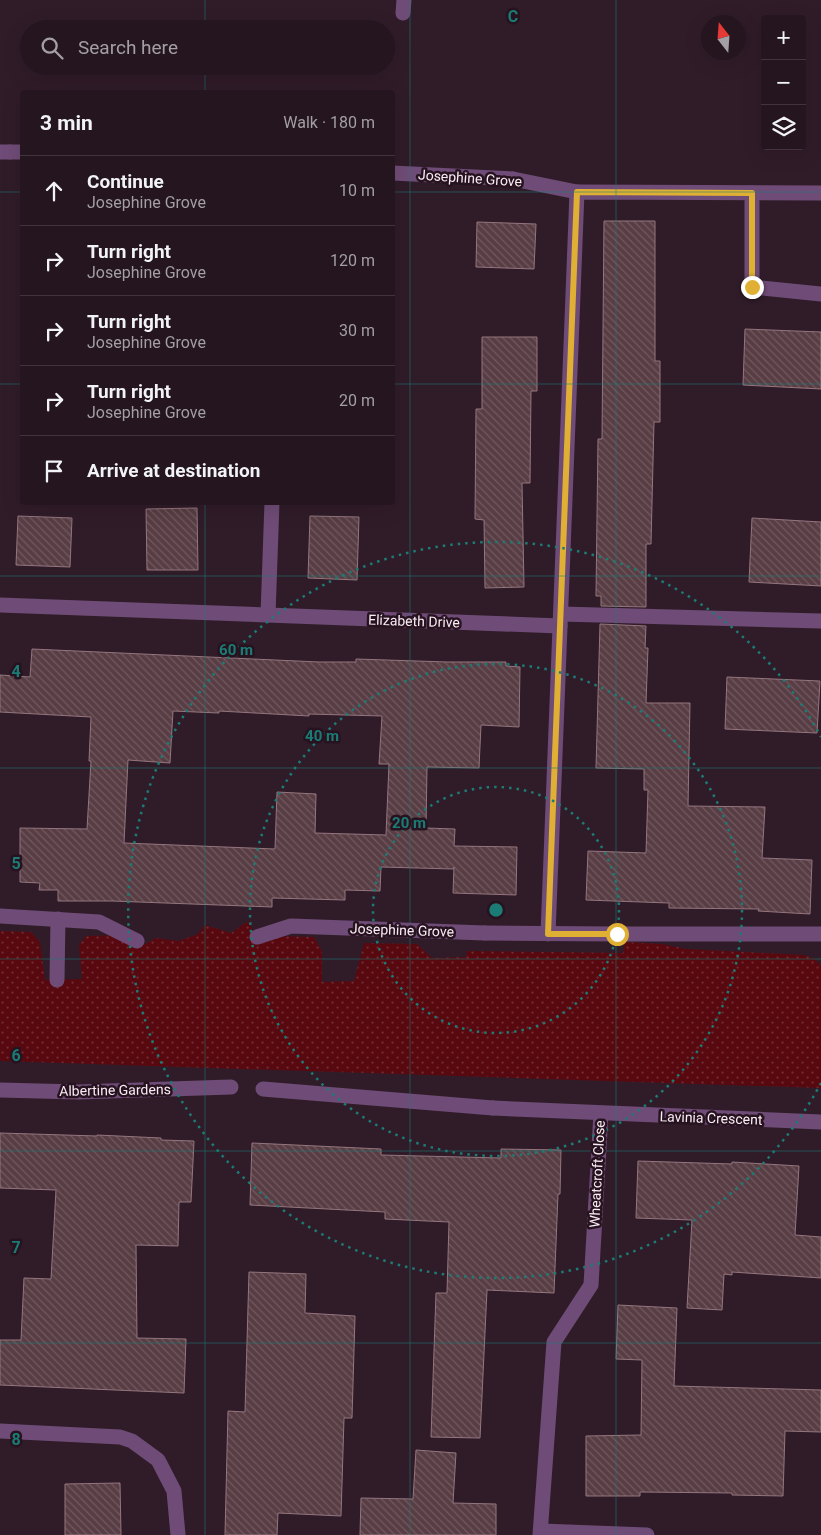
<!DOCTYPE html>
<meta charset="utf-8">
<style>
body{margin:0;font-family:Roboto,sans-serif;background:#30222c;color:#f1f3f6}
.controls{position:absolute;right:15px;top:15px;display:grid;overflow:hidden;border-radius:5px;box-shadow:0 5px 20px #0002}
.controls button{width:45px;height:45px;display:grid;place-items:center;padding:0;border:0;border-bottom:1px solid #41343d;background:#24151f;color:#f1f3f6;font:25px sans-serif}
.compass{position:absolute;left:701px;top:15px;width:45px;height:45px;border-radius:50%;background:#24151f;box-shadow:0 5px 20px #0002;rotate:343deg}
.stop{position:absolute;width:15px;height:15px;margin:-11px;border:4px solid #dfb034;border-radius:50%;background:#fff}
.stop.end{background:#dfb034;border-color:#fff;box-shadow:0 1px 5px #0008}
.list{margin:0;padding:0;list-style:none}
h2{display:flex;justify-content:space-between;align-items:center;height:65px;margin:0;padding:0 20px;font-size:21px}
h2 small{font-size:16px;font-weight:400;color:#a39fa4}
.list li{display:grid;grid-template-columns:32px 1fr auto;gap:15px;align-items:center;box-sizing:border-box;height:70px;padding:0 20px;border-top:1px solid #41343d}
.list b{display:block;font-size:19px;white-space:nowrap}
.list p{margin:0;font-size:16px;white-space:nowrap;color:#a39fa4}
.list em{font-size:16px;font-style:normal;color:#a39fa4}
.icon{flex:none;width:28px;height:28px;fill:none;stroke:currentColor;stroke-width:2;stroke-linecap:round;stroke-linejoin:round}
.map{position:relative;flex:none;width:821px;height:1535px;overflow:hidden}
.search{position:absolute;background:#24151f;box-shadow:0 5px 20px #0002;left:20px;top:20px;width:375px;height:55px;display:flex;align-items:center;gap:12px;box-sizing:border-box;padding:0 18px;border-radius:28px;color:#a39fa4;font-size:19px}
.panel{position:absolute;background:#24151f;box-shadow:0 5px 20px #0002;left:20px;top:90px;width:375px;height:415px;border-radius:5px}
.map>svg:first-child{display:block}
.grass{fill:url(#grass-dots)}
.building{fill:url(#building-back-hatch);stroke:#94767d;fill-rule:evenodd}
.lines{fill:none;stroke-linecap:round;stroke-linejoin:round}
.lane{stroke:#6f4c77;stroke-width:15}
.street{stroke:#6f4c77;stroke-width:15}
.route{stroke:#dfb034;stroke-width:6}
.grid{fill:none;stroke:#1b7c75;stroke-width:1;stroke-opacity:0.55}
.ring{fill:none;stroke:#1b7c75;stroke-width:2.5;stroke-dasharray:2.5 5}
.labels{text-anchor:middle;stroke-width:5;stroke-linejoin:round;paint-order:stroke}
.street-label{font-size:14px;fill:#faecf4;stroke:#26131f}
.grid-label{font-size:16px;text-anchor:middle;font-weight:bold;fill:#1b7c75;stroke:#26131f;stroke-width:5;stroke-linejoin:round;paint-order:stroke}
.centre{fill:#1b7c75;stroke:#26131f;stroke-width:2.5}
.ring-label{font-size:15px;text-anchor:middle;font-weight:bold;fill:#1b7c75;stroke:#26131f;stroke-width:5;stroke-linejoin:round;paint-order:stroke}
</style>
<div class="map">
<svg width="821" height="1535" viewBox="0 0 821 1535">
<defs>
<pattern id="grass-dots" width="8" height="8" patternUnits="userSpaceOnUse" patternTransform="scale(1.25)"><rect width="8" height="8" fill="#580910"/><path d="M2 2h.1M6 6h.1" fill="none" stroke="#712d33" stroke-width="1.8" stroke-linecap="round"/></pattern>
<pattern id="building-back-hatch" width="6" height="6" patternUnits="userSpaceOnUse" patternTransform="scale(1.25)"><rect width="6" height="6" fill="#583d44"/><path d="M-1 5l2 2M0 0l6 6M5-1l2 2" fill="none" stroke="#715960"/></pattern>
</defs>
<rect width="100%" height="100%" fill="#301c29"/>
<path class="grass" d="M248 921 260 944 274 936 314 937 322 951V982L354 981 364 943 417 944 432 958 466 957 467 951 623 953 625 942 662 944 686 949 804 955 815 959 821 966V1088L0 1061V931L31 932 40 942 45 980 82 979 79 945 86 936 117 935 141 946 156 938 179 941 198 934 205 925 231 933Z"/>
<g class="building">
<path d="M604 221H655V361H660V422H654L651 544H646V607L601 606V596H596L598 439H602Z"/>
<path d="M477 222 536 224 534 269 476 267Z"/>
<path d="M745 329 821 332V389L743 385Z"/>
<path d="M482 337H537V391H531L530 483H522L524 587 485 588 484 520 475 519 476 409H482Z"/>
<path d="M197 508 198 570H147L146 509Z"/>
<path d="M18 516 72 518 70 567 16 565Z"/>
<path d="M310 516 359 517 357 580 308 578Z"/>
<path d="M752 518 821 522V586L749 582Z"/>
<path d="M600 624 646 626 645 648H648L646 703H690L688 806 765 807 762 858 812 860 810 914 758 911 759 909 669 908V903L586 900 588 851 646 853 648 790H644V769L596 768Z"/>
<path d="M32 649 319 662H356V659L447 662H506V666L520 667 519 727 481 725 479 768 427 767 426 828 455 829 454 846 517 847 516 895 453 893 454 867 453 869 381 867 380 891 345 890V900L272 898V907L112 901H58V890H39L40 883 20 882V828L87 829 91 761H89L91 717 0 712V675L30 677ZM173 711 219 713V711L309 716V714L382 716 379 764H389L386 835 315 833 316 794 277 792 275 849 124 843 128 760 170 763Z"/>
<path d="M727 677 820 681 817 733 725 729Z"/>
<path d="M0 1133 97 1136V1135L161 1138V1140L194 1141 191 1202H179L178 1246 136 1245 137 1338 186 1339 184 1393 0 1385V1340H21L24 1278 51 1279 56 1190 0 1188Z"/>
<path d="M252 1143 381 1149V1155L501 1158V1149L561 1150 560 1194H558L554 1293 487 1290 480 1438 431 1437 436 1293H447L449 1222 385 1219V1212L250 1205Z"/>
<path d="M638 1161 732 1164V1162L799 1166 795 1235 821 1237V1278L732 1272V1275L724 1274 722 1310 687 1308 692 1220 636 1218Z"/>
<path d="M249 1272 306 1274 305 1313 355 1316 352 1418H344L341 1516 278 1513 277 1535H225L228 1411 245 1412Z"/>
<path d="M618 1305 677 1308 674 1386 821 1390V1432L785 1431 783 1496 732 1495V1493L640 1492V1496H586V1436L641 1435 642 1360 616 1359Z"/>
<path d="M416 1450 456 1453 453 1503 496 1504V1535H360L361 1498 413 1499Z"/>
<path d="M120 1483 121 1535H65V1484Z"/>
</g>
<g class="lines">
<g class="lane">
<path d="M10 152H22"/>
<path d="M392 173 513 179"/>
<path d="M752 287 821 294"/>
<path d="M561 614 821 621"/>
<path d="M0 916 99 922 137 941"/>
<path d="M617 934H821"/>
<path d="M257 937 291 926 485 933"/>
<path d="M57 980 58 919"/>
<path d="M263 1089 493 1108"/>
<path d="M0 1090 78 1092 231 1087"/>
</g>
<g class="street">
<path d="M403 13 404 0"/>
<path d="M0 152H10"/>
<path d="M513 179 577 192"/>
<path d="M752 193V287"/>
<path d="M0 605 560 626"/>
<path d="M268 615 272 502"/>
<path d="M485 933 617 934"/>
<path d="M548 934 577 192 821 193"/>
<path d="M493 1108 821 1122"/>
<path d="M0 1431 120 1437 132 1441 158 1460 174 1491 178 1535"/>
<path d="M541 1531 647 1535"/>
<path d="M540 1535 554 1342 591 1285 601 1113"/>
</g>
</g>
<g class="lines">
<path class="route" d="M617 934H548L577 192 752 193V287"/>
</g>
<path class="grid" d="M205 0V29M410 0V1535M616 0V1535M205 66V92M0 192H22M392 192H821M0 384H22M392 384H821M205 502V1535M0 576H821M0 768H821M0 959H821M0 1151H821M0 1343H821"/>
<g class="ring">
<circle cx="496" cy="910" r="123"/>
<circle cx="496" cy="910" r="246"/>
<path d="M821 1083A368 368 0 1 1 821 737"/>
</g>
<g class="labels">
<g class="street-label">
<text transform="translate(470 178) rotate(4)" y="5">Josephine Grove</text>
<text transform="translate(414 621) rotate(2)" y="5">Elizabeth Drive</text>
<text transform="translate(402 930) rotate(2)" y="5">Josephine Grove</text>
<text transform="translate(115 1090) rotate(-1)" y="5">Albertine Gardens</text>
<text transform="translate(711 1118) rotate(2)" y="5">Lavinia Crescent</text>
<text transform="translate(597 1174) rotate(-87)" y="5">Wheatcroft Close</text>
</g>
</g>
<g class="grid-label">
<text x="513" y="22">C</text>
<text x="16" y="677">4</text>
<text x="16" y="869">5</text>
<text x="16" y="1061">6</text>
<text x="16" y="1253">7</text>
<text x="16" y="1445">8</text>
</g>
<circle cx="496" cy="910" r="8" class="centre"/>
<g class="ring-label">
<text x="236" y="655">60 m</text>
<text x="322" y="741">40 m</text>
<text x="409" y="828">20 m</text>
</g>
</svg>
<div class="controls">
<button>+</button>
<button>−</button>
<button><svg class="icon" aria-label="layers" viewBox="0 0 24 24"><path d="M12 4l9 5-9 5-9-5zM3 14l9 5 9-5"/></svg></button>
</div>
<svg class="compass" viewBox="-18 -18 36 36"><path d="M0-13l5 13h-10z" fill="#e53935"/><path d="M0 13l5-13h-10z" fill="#a39fa4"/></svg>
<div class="stop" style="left:617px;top:934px"></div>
<div class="stop end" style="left:752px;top:287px"></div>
<div class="search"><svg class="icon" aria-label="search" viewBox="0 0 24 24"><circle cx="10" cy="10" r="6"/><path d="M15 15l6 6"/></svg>Search here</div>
<section class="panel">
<h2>3 min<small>Walk · 180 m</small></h2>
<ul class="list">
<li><svg class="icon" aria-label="ahead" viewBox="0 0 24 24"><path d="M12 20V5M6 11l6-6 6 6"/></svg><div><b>Continue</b><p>Josephine Grove</p></div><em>10 m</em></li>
<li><svg class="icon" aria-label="right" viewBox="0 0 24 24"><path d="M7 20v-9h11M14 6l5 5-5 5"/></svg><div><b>Turn right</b><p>Josephine Grove</p></div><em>120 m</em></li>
<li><svg class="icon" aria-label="right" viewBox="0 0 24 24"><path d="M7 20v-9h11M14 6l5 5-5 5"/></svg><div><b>Turn right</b><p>Josephine Grove</p></div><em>30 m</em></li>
<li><svg class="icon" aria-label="right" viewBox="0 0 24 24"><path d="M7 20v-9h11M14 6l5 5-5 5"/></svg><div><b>Turn right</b><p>Josephine Grove</p></div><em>20 m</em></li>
<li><svg class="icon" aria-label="arrive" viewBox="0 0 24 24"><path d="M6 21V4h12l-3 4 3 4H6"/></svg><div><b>Arrive at destination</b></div></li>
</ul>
</section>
</div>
